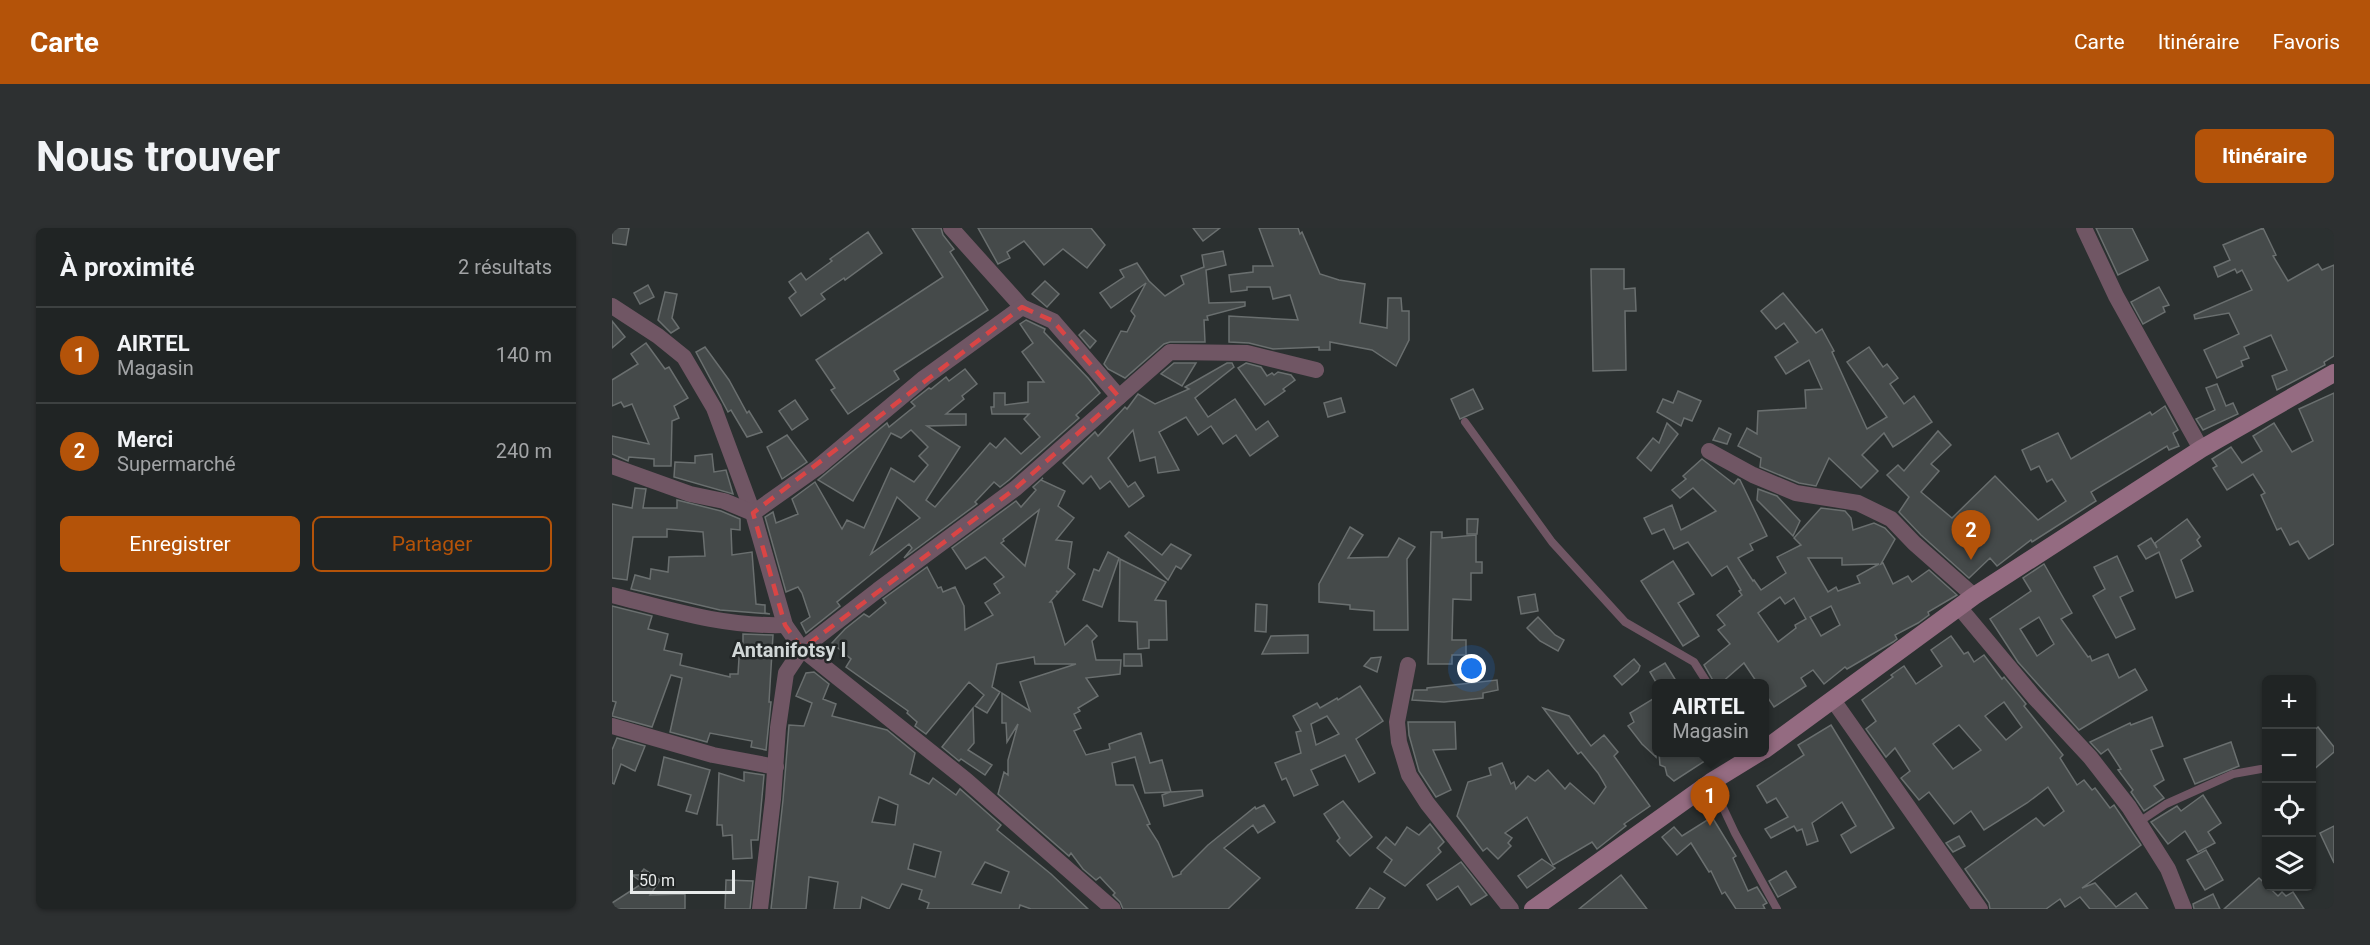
<!DOCTYPE html>
<html lang="fr">
<meta charset="utf-8">
<style>
body{margin:0;font-family:Roboto,sans-serif;background:#2d3031;color:#f1f3f6}
.controls{position:absolute;right:18px;bottom:18px;display:grid;overflow:hidden;border-radius:9px;box-shadow:0 2px 4px #0004}
.controls button{width:54px;height:54px;display:grid;place-items:center;padding:0;border:0;border-bottom:2px solid #3d4141;background:#202424;color:#f1f3f6;font:30px sans-serif}
.scale{position:absolute;left:18px;bottom:15px;width:105px;box-sizing:border-box;padding-left:6px;border:3px solid #e7eaea;border-top:0;font-size:16px;line-height:21px;white-space:nowrap;color:#e7eaea;-webkit-text-stroke:4px #222626;paint-order:stroke}
.you{position:absolute;left:860px;top:441px;width:21px;height:21px;margin:-15px;border:4px solid #fff;border-radius:50%;background:#1a73e8;box-shadow:0 0 0 9px #1a73e833}
.badge{display:grid;place-items:center;width:39px;height:39px;border-radius:50%;background:#b45309;color:#fff;font-size:20px;font-weight:700}
.pin{position:absolute;translate:-50% -50px;filter:drop-shadow(0 2px 3px #0008)}
.pin::after{content:'';position:absolute;top:32px;width:21px;height:18px;background:inherit;clip-path:polygon(0 0,100% 0,50% 100%)}
.popup{position:absolute;left:1040px;top:451px;width:117px;height:78px;box-sizing:border-box;display:grid;place-content:center;border-radius:9px;background:#202424;filter:drop-shadow(0 2px 4px #0005);font-size:20px;white-space:nowrap;color:#a2a4a6}
.popup b{font-size:22px;color:#f1f3f6}
.popup::after{content:'';position:absolute;left:50%;top:100%;margin-left:-12px;border:12px solid transparent;border-top-color:#202424}
.list{margin:0;padding:0;list-style:none}
h2{display:flex;justify-content:space-between;align-items:center;height:78px;margin:0;padding:0 24px;font-size:26px}
h2 small{font-size:20px;font-weight:400;color:#a2a4a6}
.list li{display:grid;grid-template-columns:39px 1fr auto;gap:18px;align-items:center;box-sizing:border-box;height:96px;padding:0 24px;border-top:2px solid #3d4141}
.list b{display:block;font-size:22px;white-space:nowrap}
.list p{margin:0;font-size:20px;white-space:nowrap;color:#a2a4a6}
.list em{font-size:20px;font-style:normal;color:#a2a4a6}
.actions{display:flex;gap:12px;padding:18px 24px}
.actions a{flex:1;padding:14px 0;border:2px solid #b45309;border-radius:9px;text-align:center;font-size:21px;color:#b45309}
.actions .main{background:#b45309;color:#fff}
.icon{flex:none;width:33px;height:33px;fill:none;stroke:currentColor;stroke-width:2;stroke-linecap:round;stroke-linejoin:round}
.map{position:relative;flex:none;width:1722px;height:681px;overflow:hidden;border-radius:9px}
header{display:flex;align-items:center;gap:36px;box-sizing:border-box;height:84px;padding:0 30px;background:#b45309;color:#fff}
header strong{font-size:28px}
nav{display:flex;gap:33px;margin-inline-start:auto;font-size:21px}
.intro{display:flex;align-items:center;justify-content:space-between;box-sizing:border-box;height:144px;padding:0 36px}
h1{margin:0;font-size:42px}
.button{padding:15px 27px;border-radius:9px;background:#b45309;color:#fff;font-size:21px;font-weight:700}
main{display:flex;gap:36px;padding:0 36px}
aside{flex:1;background:#202424;border-radius:9px;box-shadow:0 2px 4px #0004}
.map>svg:first-child{display:block}
.building{fill:#454a4a;stroke:#6a6f6f;stroke-width:1.5;fill-rule:evenodd}
.lines{fill:none;stroke-linecap:round;stroke-linejoin:round}
.lane{stroke:#705664;stroke-width:8}
.street{stroke:#705664;stroke-width:16}
.secondary{stroke:#946b81;stroke-width:18}
.marked{fill:none;stroke:#d94545;stroke-width:4.5;stroke-dasharray:12 8;stroke-linejoin:round}
.labels{text-anchor:middle;stroke-width:5;stroke-linejoin:round;paint-order:stroke}
.neighbourhood-label{font-size:20px;font-weight:bold;fill:#d1d7d7;stroke:#222626}
</style>
<header>
<strong>Carte</strong>
<nav><a>Carte</a><a>Itinéraire</a><a>Favoris</a></nav>
</header>
<div class="intro"><h1>Nous trouver</h1><a class="button">Itinéraire</a></div>
<main>
<aside>
<h2>À proximité<small>2 résultats</small></h2>
<ul class="list">
<li><span class="badge">1</span><div><b>AIRTEL</b><p>Magasin</p></div><em>140 m</em></li>
<li><span class="badge">2</span><div><b>Merci</b><p>Supermarché</p></div><em>240 m</em></li>
</ul>
<div class="actions"><a class="main">Enregistrer</a><a>Partager</a></div>
</aside>
<div class="map">
<svg width="1722" height="681" viewBox="0 0 1722 681">
<rect width="100%" height="100%" fill="#2b3030"/>
<g class="building">
<path d="M0 0H17L14 17 0 15Z"/>
<path d="M300 0H329L331 7 342 21 338 24 376 82 282 143 287 151 236 186 219 162 223 160 204 132 331 49Z"/>
<path d="M366 0H479L493 17 475 40 451 21 432 37 412 13 395 24 398 30 386 36Z"/>
<path d="M581 0H608L591 13Z"/>
<path d="M647 0H686L688 6 690 4 708 46 727 52 753 56 748 95 775 100 776 70H789L790 83H797V112L784 138 760 122 718 114V122H707V119L661 121 637 115 617 114V88L686 92 678 67 661 71 658 59H635V62L619 64 617 47 641 44V38H661Z"/>
<path d="M1484 0H1520L1536 32 1506 47Z"/>
<path d="M1651 0 1664 27 1661 28 1676 53 1706 36 1710 42 1722 37V128L1712 134 1713 137 1665 162 1660 148 1675 142 1659 107 1632 119 1637 130 1629 133 1631 138 1605 150 1592 122 1627 106 1617 85 1583 91 1582 87 1640 62 1630 42 1625 45 1623 41 1606 49 1602 39 1618 32 1611 17Z"/>
<path d="M256 4 270 25 233 52 232 50 209 66 213 71 189 88 177 70 184 64 177 54 189 45 194 52 220 33 218 31Z"/>
<path d="M611 23 614 37 594 42 597 75 633 74V78L595 88 596 92H592L593 114H558L552 116 513 150 496 141 492 136 509 103 515 104 523 88 519 83 534 55 499 80 488 65 512 49 508 42 525 35 537 53 553 68 572 56 569 48 592 39 590 27Z"/>
<path d="M979 41H1012V61L1023 60 1024 83H1013L1014 142 981 143Z"/>
<path d="M433 53 447 66 435 79 420 66Z"/>
<path d="M36 57 42 69 28 76 22 65Z"/>
<path d="M1547 59 1557 77 1551 79 1553 84 1531 96 1519 74Z"/>
<path d="M53 64 65 66 60 90 67 100 59 105 46 92Z"/>
<path d="M1171 65 1204 105 1210 101 1222 123 1220 124 1255 201 1275 189 1235 134 1257 119 1271 139 1275 136 1286 150 1278 156 1292 176 1302 168 1320 194 1281 219 1272 205 1250 227 1266 243 1249 260 1217 230 1204 258 1187 255 1148 239 1149 230 1126 218 1135 200 1145 206 1146 183 1194 180 1193 162 1210 161 1197 132 1174 146 1163 129 1186 114 1172 95 1164 101 1149 83Z"/>
<path d="M414 92 433 101 432 104 476 150 488 165 464 187 467 190 397 252 388 259 382 254 363 274 365 276 292 330 300 320 297 316 225 374 228 378 194 405 189 395 198 389 190 365 186 359 174 364 153 289 161 284 164 295 186 286 180 271 203 254 230 301 235 292 252 300 279 240 302 254 316 237 307 228 316 219 299 202 289 210 279 205 241 273 206 252 275 195 277 199 303 178 299 174 317 160 319 161 334 149 337 153 353 141 365 156 350 168 352 171 334 186H354V197L315 198 348 219 314 272 323 279 378 215 384 220 393 210 409 226 428 209 412 191 417 186H380L379 179H382V165H393V177L416 174V154H432L410 124 421 115 408 96ZM285 269 308 290 259 326Z"/>
<path d="M0 93 13 109 0 120Z"/>
<path d="M472 102 484 113 478 120 467 107Z"/>
<path d="M34 115 53 141 57 139 76 170 62 178 67 190 60 193 59 238H42V231L17 229 16 233 0 226V208L37 216 20 176 12 179 9 174 0 178V152L26 136 19 126Z"/>
<path d="M93 119 117 152 135 185 137 183 150 204 135 209 119 182 116 184 84 124Z"/>
<path d="M562 135H584L570 158 549 146Z"/>
<path d="M615 135H620L622 139 583 170 596 189 623 171 644 202 656 193 666 208 638 228 624 207 611 216 599 198 586 207 574 189 547 204 567 242 546 245 543 229 528 233 521 202 496 230 516 259 523 254 532 268 517 279 498 253 488 261 479 248 471 256 451 235 483 204 486 208 513 179 515 181 526 166 543 176 577 161 573 159Z"/>
<path d="M634 135 649 139 655 148 660 145 662 147 666 144 679 147 683 152 671 161 673 163 653 177 626 140Z"/>
<path d="M1605 156 1614 178 1621 175 1626 186 1591 202 1584 191 1603 182 1594 160Z"/>
<path d="M861 161 871 181 848 191 839 171Z"/>
<path d="M1066 163 1089 173 1080 193 1072 190 1069 198 1045 184 1051 171 1061 175Z"/>
<path d="M1722 165V316L1697 331 1686 313 1678 317 1669 300 1665 302 1649 267 1653 265 1641 246 1615 262 1601 240 1605 238 1600 231 1619 219 1630 235 1650 223 1641 208 1662 195 1680 224 1701 213 1687 181Z"/>
<path d="M729 170 733 184 716 189 712 175Z"/>
<path d="M183 172 196 191 180 202 167 183Z"/>
<path d="M1553 178 1566 202 1561 205 1567 218 1557 222 1555 218 1479 264 1484 273 1420 314 1419 312 1385 338 1378 330 1357 350 1309 307 1287 284 1297 269 1275 247 1286 237 1292 243 1326 203 1339 217 1319 236 1327 243 1309 264 1340 290 1383 248 1426 292 1454 273 1440 251 1435 254 1427 238 1419 242 1410 222 1446 205 1459 231 1538 184 1540 187Z"/>
<path d="M1055 195 1066 206 1039 243 1025 230 1041 210 1047 215Z"/>
<path d="M1107 200 1119 206 1115 216 1101 212Z"/>
<path d="M175 207 195 234 170 251 155 219Z"/>
<path d="M100 226 102 244 114 242 121 266 62 249 63 234 83 235V228Z"/>
<path d="M1090 231 1122 256 1126 251 1128 252 1155 308 1138 316 1141 322 1126 330 1141 353 1142 352 1149 362 1174 345 1165 329 1189 317 1182 310 1209 280 1233 283 1239 290 1241 302 1262 295 1273 300 1283 311 1269 336 1271 335 1281 356 1296 348 1300 354 1317 342 1345 367 1316 384 1317 387 1306 395 1283 407 1285 411 1281 414 1235 441 1233 439 1212 456 1201 442 1189 450 1194 458 1162 479 1152 464V456H1146L1132 435 1108 456H1103L1092 437 1118 416 1106 402 1113 397 1105 387 1130 367 1127 363 1129 362 1115 338 1100 348 1076 314 1062 321 1052 301 1040 306 1032 290 1060 277 1069 302 1104 283 1081 260 1068 270 1060 262 1074 251 1071 248ZM1196 330H1230V337L1267 336 1245 348 1248 355 1226 363 1224 359 1216 364ZM1168 369 1173 376 1182 370 1194 391 1183 397 1184 400 1166 414 1146 385ZM1219 378 1228 397 1209 408 1198 389Z"/>
<path d="M431 250 429 252 453 263 446 278 462 290 444 312 460 314 456 340 463 346 447 364 444 363 446 365 438 374H440L453 417 475 397 485 408 480 413 484 432H509L508 446 474 450 486 468 466 480 468 483 462 486 469 500 462 503 474 527 498 521 497 516 529 505 538 535 550 532 559 564 590 562 591 568 552 578 550 567 558 564 533 565 523 529 500 535 504 557H521L538 596 535 597 546 614 561 649 569 646V644L596 617 643 579 644 581 652 577 663 594 646 605 641 597 612 620 648 650 616 681H511L508 674 501 667 503 665 488 649 484 652 471 641 459 625 457 628 386 566 392 544 396 547V532L406 496 395 514 394 495H390V465L418 483 408 454 464 436H423L422 429 385 436 380 459 388 464 375 485 363 478 372 467 357 454 314 506 303 498 305 494 295 485 296 483 234 439 239 431 220 415 233 401 252 386 257 389 274 375 271 371 315 339 326 360 329 359 331 364 343 359 352 378 353 402 381 387 373 375 388 365 382 356 392 349 373 329 354 341 340 320 404 273 409 279 424 262 421 259ZM427 282 413 338 389 315 392 313 391 311Z"/>
<path d="M23 260 34 261 31 280H65V272L109 283 128 291V302L119 301 120 327 140 324 144 376 153 377V385L158 386 108 382 19 361 23 347 38 351 39 341 56 344 57 329 93 328 91 304 55 301V309H21L15 352 0 350V276L20 280Z"/>
<path d="M1146 261 1165 268 1188 293 1181 308 1145 272Z"/>
<path d="M855 291H866L865 306H855Z"/>
<path d="M1575 291 1588 309 1585 312 1589 318 1569 332 1581 363 1564 370 1547 324 1534 331 1526 318 1539 310 1545 320 1543 315Z"/>
<path d="M738 299 751 307 736 330 776 329 787 310 803 319 795 331 796 402H762V383L738 381V377L707 374V356Z"/>
<path d="M517 304 550 327 559 316 579 327 569 341 564 338 556 352 513 308Z"/>
<path d="M819 304H830V310L864 307V334H870V345H859V372L841 371 840 412H854V427H840V436H816Z"/>
<path d="M496 324 507 330 490 379 471 372 482 341 487 343Z"/>
<path d="M1505 328 1521 363 1508 369 1523 401 1504 410 1481 368 1493 361 1482 339Z"/>
<path d="M508 331 554 354 543 372 554 373 555 412H537V420L526 421 525 394 507 393Z"/>
<path d="M1061 333 1082 366 1066 375 1087 408 1071 418 1029 353Z"/>
<path d="M1432 336 1460 385 1449 391 1476 429 1478 428 1480 433 1496 426 1507 450 1523 441 1535 462 1467 502 1406 434 1378 391 1419 363 1411 350ZM1427 389 1442 416 1425 428 1408 401Z"/>
<path d="M923 366 926 383 909 386 906 369Z"/>
<path d="M644 376 655 377 654 404 643 403Z"/>
<path d="M0 378 40 388 36 401 56 406 52 422 70 426 68 437 118 449V446H126L128 414H131V406L161 407 157 474H159L154 522 139 519 140 513 98 505 95 514 58 504 70 450 59 447 40 499 0 488 4 474 0 473Z"/>
<path d="M926 389 943 407 952 412 946 423 928 413 915 400Z"/>
<path d="M696 407V425L650 426 659 408Z"/>
<path d="M1339 408 1352 426 1356 424 1362 434 1372 427 1390 451 1392 449 1414 476 1412 478 1451 527 1448 530 1465 557 1472 552 1480 562 1483 560 1498 580 1502 577 1529 617 1470 660 1483 655 1504 679 1524 665 1536 681H1478L1468 669 1453 679 1448 671 1434 681H1378L1377 675 1353 641 1424 590 1432 598 1452 583 1436 559 1415 575 1372 602 1359 583 1342 596 1317 564 1307 572 1289 550 1298 543 1283 520 1274 529 1254 501 1264 493 1250 472 1281 449 1279 447 1292 438 1304 456 1330 438 1319 422ZM1392 474 1410 499 1394 512 1373 488ZM1347 497 1369 522 1341 541 1321 516Z"/>
<path d="M512 426H529L530 438H512Z"/>
<path d="M769 429 765 444 752 438 759 430Z"/>
<path d="M1022 431 1028 438 1026 443 1010 457 1002 448Z"/>
<path d="M1053 435 1066 456H1045L1038 444Z"/>
<path d="M202 444 217 456 211 471 224 476 220 488 275 502 303 525 298 546 317 556 321 550 344 567 348 561 389 597 385 602 439 646 476 681H419L408 677 407 681H315L317 675 307 671 310 662 290 656 277 681 250 669 248 681H222L226 654 197 649 194 681H159L171 572 177 497 192 498 200 475 184 468 194 445ZM267 569 286 577 283 597 260 594ZM302 616 329 624 323 649 296 641ZM373 634 397 644 389 665 360 656Z"/>
<path d="M885 452 886 462 871 465V470L832 474 800 472 802 462H815V460Z"/>
<path d="M748 458 771 493 744 511 763 545 747 554 733 527 699 542 706 557 682 568 674 550 670 552 663 535 689 525 684 504 689 503 681 488 705 475 708 480 725 470 726 472ZM715 488 727 506 704 517 699 496Z"/>
<path d="M1044 469V529L1030 516 1016 498 1022 494 1018 485Z"/>
<path d="M361 480 362 515 356 522 380 537 373 547 349 531 347 533 330 519Z"/>
<path d="M931 480 957 488 979 518 992 507 1006 524 1002 528 1038 578 1012 596 1014 598 985 621 980 614 941 637 915 589 893 605 900 610 896 615 899 618 886 631 875 620 871 623 845 588 856 554 879 547 877 540 890 535 899 556 902 554 904 561 916 548 923 553 936 542 953 561 958 555 982 576 994 559 986 545 969 524 966 526Z"/>
<path d="M1540 489 1551 518 1539 522 1552 552 1542 558 1552 570 1532 583 1519 564 1521 562 1506 542 1509 541 1496 521 1489 526 1478 514 1518 495 1519 497Z"/>
<path d="M796 494H843L844 521 821 522 839 562 824 569 807 543 797 507Z"/>
<path d="M1219 497 1282 600 1239 625 1229 607 1244 598 1230 574 1200 595 1206 613 1195 617 1190 601 1185 603 1182 598 1159 610 1153 601 1176 589 1164 570 1155 575 1145 558 1192 527 1186 517Z"/>
<path d="M1706 499 1722 519V524L1700 543V504Z"/>
<path d="M5 510 33 518 23 543 9 536 2 556 0 555V522Z"/>
<path d="M1619 514 1627 538 1583 556 1572 531Z"/>
<path d="M1047 525H1105L1062 553 1055 547 1053 539 1048 537Z"/>
<path d="M52 529 98 542 85 586 74 583 79 567 46 557Z"/>
<path d="M132 544 152 547 146 612H139L140 630 121 631 120 607 111 608 110 597H105L107 545 132 553Z"/>
<path d="M1591 567 1609 595 1596 604 1603 615 1586 624 1573 603 1556 616 1539 594 1565 578 1569 583Z"/>
<path d="M731 573 760 609 738 628 725 613 728 610 712 586Z"/>
<path d="M1100 589 1124 628 1121 630 1136 663 1145 659 1155 675 1151 677 1153 681H1124L1113 664 1110 666 1099 643 1097 644 1079 615 1065 627 1050 609 1062 599 1070 608Z"/>
<path d="M818 596 832 614 826 620 829 624 793 658 772 644 780 632 765 620 774 609 783 617 795 599 807 607Z"/>
<path d="M1722 598V635L1708 605Z"/>
<path d="M1347 608 1353 618 1341 624 1334 615Z"/>
<path d="M1594 622 1611 652 1593 662 1575 632Z"/>
<path d="M930 631 943 640 915 660 906 648Z"/>
<path d="M849 634 875 667 859 677 846 658 825 672 815 657Z"/>
<path d="M32 641 48 652 38 667 73 666V681H0V675L31 655 20 647H27Z"/>
<path d="M1174 643 1184 659 1166 669 1157 653Z"/>
<path d="M1009 647 1035 681H967Z"/>
<path d="M1647 650 1666 668 1670 664 1674 668 1681 664 1692 681H1612Z"/>
<path d="M114 652 141 653 138 681H113Z"/>
<path d="M758 660 773 670 766 681H744Z"/>
<path d="M1601 666 1608 681H1582L1581 676Z"/>
</g>
<g class="lines">
<g class="lane">
<path d="M853 194 940 314 1013 394 1082 434 1096 456"/>
<path d="M1099 554 1123 605 1165 681"/>
<path d="M1527 594 1554 576 1621 546 1649 541"/>
</g>
<g class="street">
<path d="M339 0 410 79 441 93 507 169"/>
<path d="M1472 0 1504 68 1589 221"/>
<path d="M0 78 46 108 72 129 102 180 141 285 173 397 190 421 354 552 501 681"/>
<path d="M1097 223 1141 247 1184 265 1246 275 1279 291 1302 315 1362 368"/>
<path d="M0 238 78 266 112 273 141 285 206 239 312 150 410 79"/>
<path d="M0 367C59 382 111 399 173 397"/>
<path d="M1347 379 1422 469 1478 529 1517 579 1556 641 1572 681"/>
<path d="M796 437 785 494 787 514 797 547 815 575 899 681"/>
<path d="M1221 472 1368 681"/>
<path d="M0 498 101 527 164 539"/>
<path d="M148 681 161 571 166 500 174 445 190 421 266 362 404 260 558 124 635 125 704 142"/>
</g>
<g class="secondary">
<path d="M1152 522 1362 368 1589 221 1722 145"/>
<path d="M921 681 1099 554 1148 524"/>
</g>
</g>
<path class="marked" d="M410 79 441 93 507 169 404 260 190 421 173 397 141 285Z"/>
<g class="labels">
<g class="neighbourhood-label">
<text x="177" y="429">Antanifotsy I</text>
</g>
</g>
</svg>
<div class="controls">
<button>+</button>
<button>−</button>
<button><svg class="icon" aria-label="locate" viewBox="0 0 24 24"><circle cx="12" cy="12" r="6"/><path d="M12 2v4M12 18v4M2 12h4M18 12h4"/></svg></button>
<button><svg class="icon" aria-label="layers" viewBox="0 0 24 24"><path d="M12 4l9 5-9 5-9-5zM3 14l9 5 9-5"/></svg></button>
</div>
<div class="scale">50 m</div>
<div class="you"></div>
<div class="pin badge" style="left:1098px;top:598px">1</div>
<div class="popup"><b>AIRTEL</b>Magasin</div>
<div class="pin badge" style="left:1359px;top:332px">2</div>
</div>
</main>
